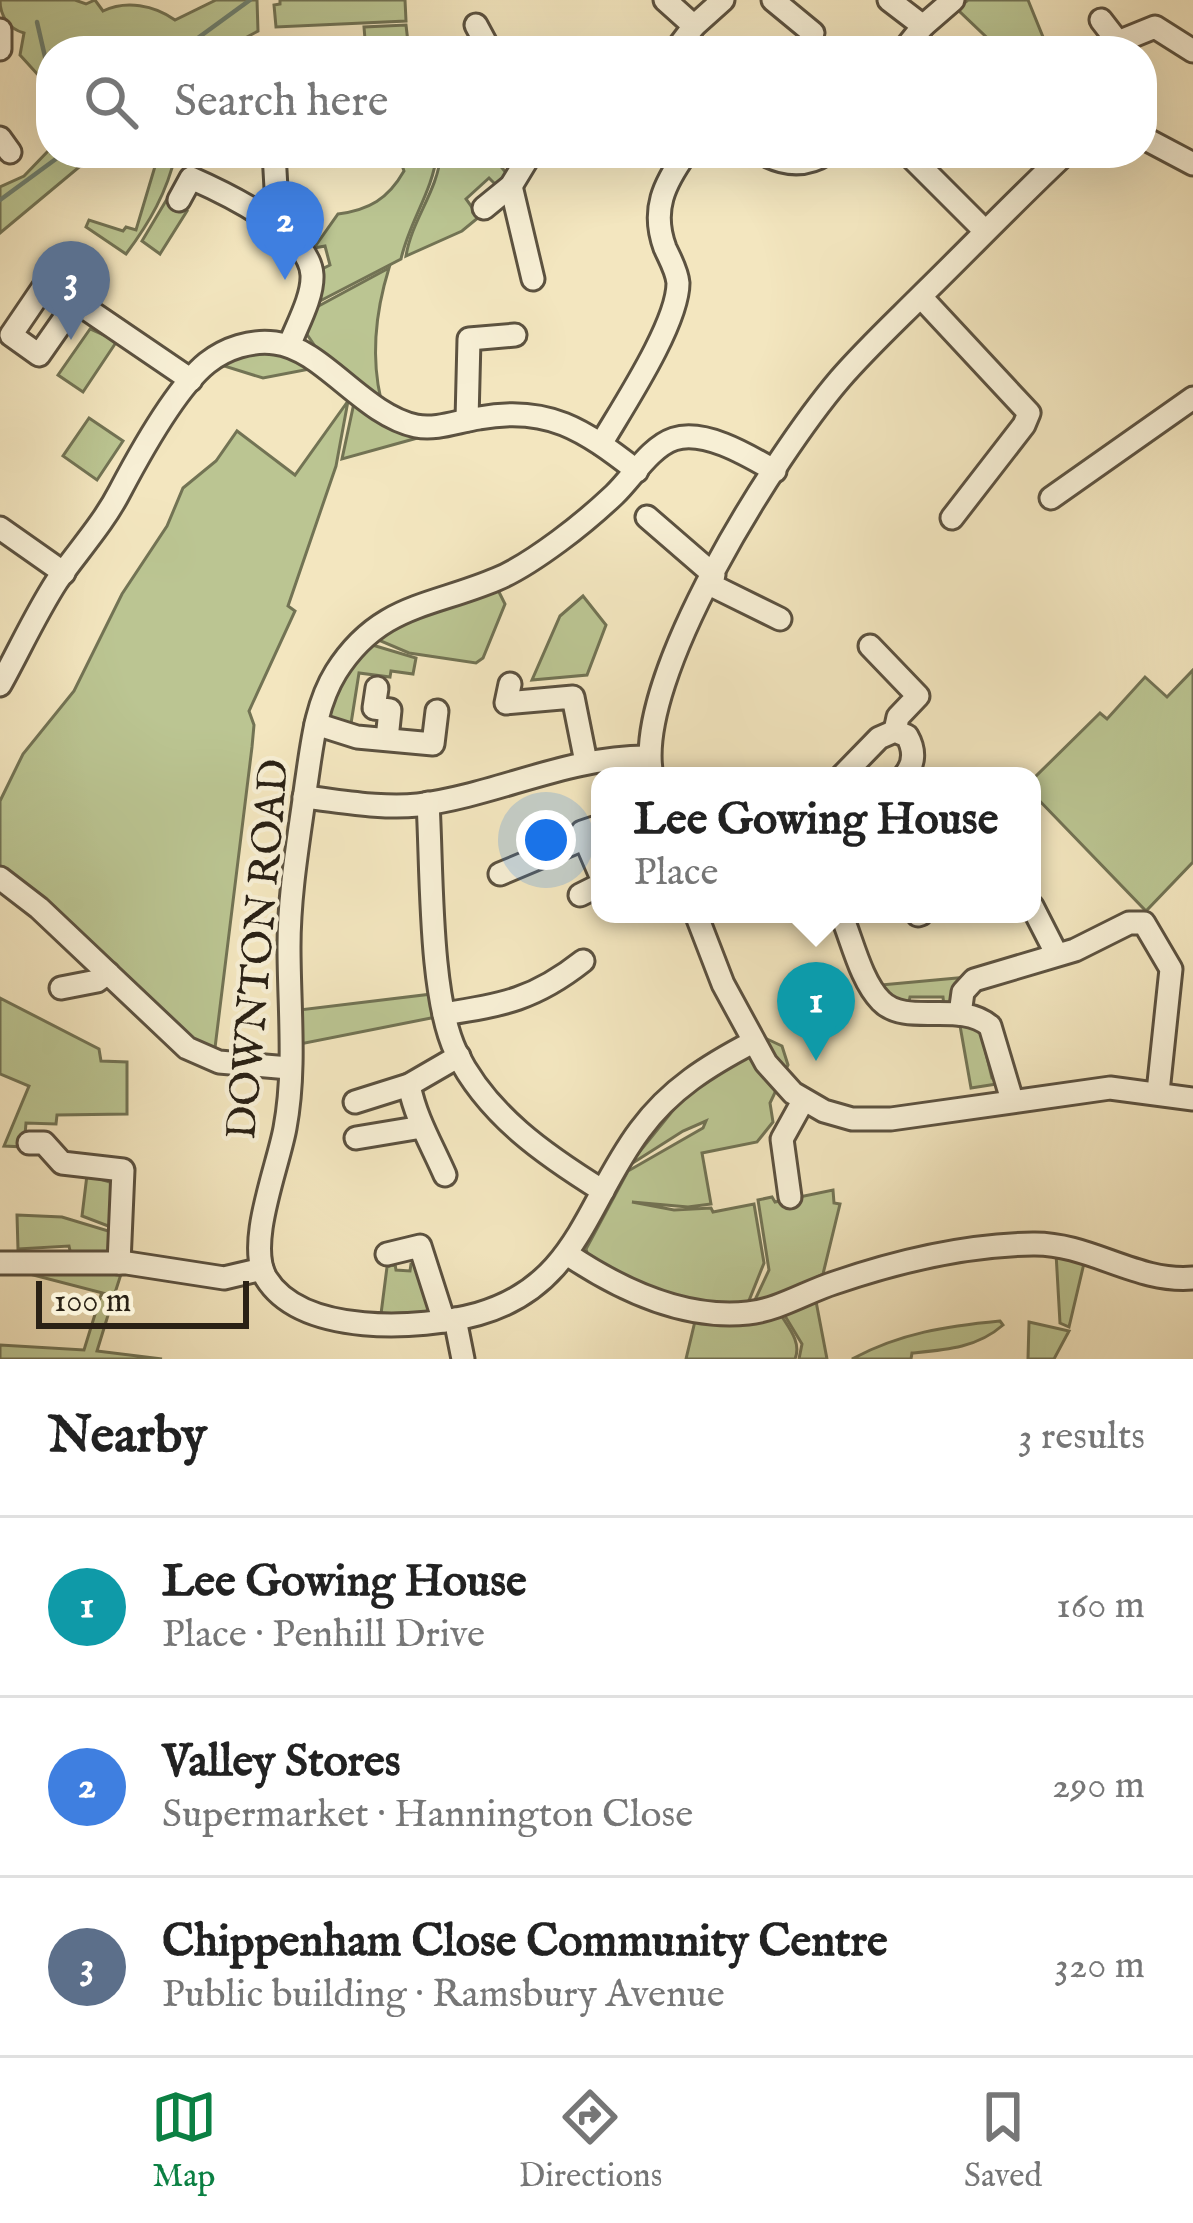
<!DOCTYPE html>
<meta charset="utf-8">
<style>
body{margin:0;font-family:"IM FELL English",serif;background:#f2f2f2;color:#222}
.scale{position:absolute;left:36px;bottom:30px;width:213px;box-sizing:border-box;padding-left:12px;border:6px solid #2a2115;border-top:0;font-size:33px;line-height:42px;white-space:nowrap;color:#2a2115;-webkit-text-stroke:9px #f7efd5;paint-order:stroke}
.you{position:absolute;left:546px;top:840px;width:42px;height:42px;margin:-30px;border:9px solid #fff;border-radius:50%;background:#1a73e8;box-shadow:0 0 0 18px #1a73e833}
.badge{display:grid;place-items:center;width:78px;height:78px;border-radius:50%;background:#0b8043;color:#fff;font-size:39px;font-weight:700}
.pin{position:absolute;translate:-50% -99px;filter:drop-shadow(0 3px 6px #0008)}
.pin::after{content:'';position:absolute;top:63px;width:42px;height:36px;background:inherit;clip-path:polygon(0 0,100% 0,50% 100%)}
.popup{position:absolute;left:591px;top:767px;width:450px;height:156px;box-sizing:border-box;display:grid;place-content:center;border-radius:24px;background:#fff;filter:drop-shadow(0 3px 9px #0005);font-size:39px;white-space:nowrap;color:#767676}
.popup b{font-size:45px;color:#222}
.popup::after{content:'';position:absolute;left:50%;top:100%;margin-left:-24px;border:24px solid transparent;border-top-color:#fff}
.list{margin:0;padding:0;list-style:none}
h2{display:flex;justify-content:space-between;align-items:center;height:156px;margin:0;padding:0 48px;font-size:51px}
h2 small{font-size:39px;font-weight:400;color:#767676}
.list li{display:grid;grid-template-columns:78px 1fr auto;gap:36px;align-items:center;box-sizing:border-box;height:180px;padding:0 48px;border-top:3px solid #e0e0e0}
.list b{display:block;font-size:45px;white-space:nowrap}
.list p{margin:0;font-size:39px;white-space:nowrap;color:#767676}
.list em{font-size:39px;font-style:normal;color:#767676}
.icon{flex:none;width:66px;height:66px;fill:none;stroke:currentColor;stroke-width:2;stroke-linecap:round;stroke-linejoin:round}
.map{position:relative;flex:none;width:1193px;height:1359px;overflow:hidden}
.search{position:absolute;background:#fff;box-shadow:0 12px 48px #0002;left:36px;right:36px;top:36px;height:132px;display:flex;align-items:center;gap:30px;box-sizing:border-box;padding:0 42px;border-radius:48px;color:#767676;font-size:45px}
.sheet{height:696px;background:#fff}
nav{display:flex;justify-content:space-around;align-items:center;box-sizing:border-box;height:168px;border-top:3px solid #e0e0e0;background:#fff;font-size:33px;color:#767676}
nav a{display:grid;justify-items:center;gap:6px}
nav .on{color:#0b8043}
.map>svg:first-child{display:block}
.green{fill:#bbc592;stroke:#727354;stroke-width:3}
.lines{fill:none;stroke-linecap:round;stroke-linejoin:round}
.stream{stroke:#6f8070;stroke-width:4.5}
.minor-casing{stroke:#5c5240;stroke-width:27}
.minor{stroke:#f7efd5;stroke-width:21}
.labels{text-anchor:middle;stroke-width:9;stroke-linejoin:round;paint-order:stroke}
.street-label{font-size:42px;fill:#2a2115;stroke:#f7efd5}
</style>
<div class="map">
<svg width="1193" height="1359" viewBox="0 0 1193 1359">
<rect width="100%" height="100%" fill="#f3e6bf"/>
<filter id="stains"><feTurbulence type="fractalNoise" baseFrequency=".00167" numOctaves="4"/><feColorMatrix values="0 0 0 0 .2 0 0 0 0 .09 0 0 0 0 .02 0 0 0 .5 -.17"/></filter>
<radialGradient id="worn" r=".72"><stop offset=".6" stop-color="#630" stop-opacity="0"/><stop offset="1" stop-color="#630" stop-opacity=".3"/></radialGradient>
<g class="green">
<path d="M0 0H75L86 4 95 0 103 11C126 0 154 5 175 20L216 0H257L258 31 221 51H132L137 45 119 51H51V141L41 134 40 77 20 55 24 33C9 29 0 16 0 0Z"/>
<path d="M280 0H405L406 21 276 27 274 5 280 4Z"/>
<path d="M968 0H1028L1045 42 1021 51H1001L957 9Z"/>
<path d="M406 25 409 51H366L364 27Z"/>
<path d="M51 148V153H96L0 233V187L24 176Z"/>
<path d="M159 153H176C167 192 150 222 126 254L86 227 89 220 123 231 126 227 136 230Z"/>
<path d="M398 153H437C433 191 409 222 401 259L318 302 320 270 330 265 325 246 314 248 338 214C369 210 388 199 404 171Z"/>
<path d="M441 153H490L507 174 496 185 489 178 466 199 479 217 462 231 406 256C412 219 438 191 441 153Z"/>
<path d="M167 199 187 211 160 254 142 241Z"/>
<path d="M389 268C376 310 371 357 381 400L319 352 306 333 315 308Z"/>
<path d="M90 329 117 341 83 392 58 375Z"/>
<path d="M264 347 315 368 263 378 221 365 222 358Z"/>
<path d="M348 401 336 466 288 606 295 611 249 711 254 725 252 747 214 1056 196 1048 0 870V801L23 754 74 691 122 594 167 526 183 488 216 461 237 431 295 475Z"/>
<path d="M354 403 421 437 342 459Z"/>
<path d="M89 418 123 441 97 480 63 456Z"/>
<path d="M497 588 505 604 483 658 476 663 409 653 376 639 393 627Z"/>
<path d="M583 596 606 625 587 675 532 680 560 616Z"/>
<path d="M369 644 416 658 413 674 391 671 390 677 359 673 350 730 324 721 337 689Z"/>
<path d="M1193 670V862L1146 911 1032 793V780L1100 713 1107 719 1145 677 1167 697Z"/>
<path d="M968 977 958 1001 944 1007 943 997H910L908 1006 895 1004 881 985Z"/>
<path d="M432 994 436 1017 300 1044 299 1010Z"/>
<path d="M0 998 99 1049 101 1061 127 1062V1114L57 1115 56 1124 26 1123 24 1147 4 1146 29 1086 0 1074Z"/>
<path d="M959 1020H969L994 1045 985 1049 992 1078 1002 1077 1003 1083 971 1088Z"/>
<path d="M767 1039 782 1046 788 1065 770 1103 773 1122 757 1142 702 1153 711 1204 688 1207 632 1202 674 1210 711 1208 713 1212 754 1204 764 1263 748 1303C687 1308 638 1284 588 1256L586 1249 628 1171 703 1128 706 1121 683 1131 628 1166 687 1093Z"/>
<path d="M87 1175 113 1183 116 1229 82 1216Z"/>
<path d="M833 1190 834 1203 840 1204 823 1274 784 1294 754 1302 769 1270 758 1200 772 1197 775 1202Z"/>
<path d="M17 1215 62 1217 115 1233 109 1255H71L69 1246 18 1249Z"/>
<path d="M1056 1253 1085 1259 1069 1327 1060 1323Z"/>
<path d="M415 1263 432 1312 381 1314 387 1267 395 1264 396 1270 410 1271 411 1264Z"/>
<path d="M18 1271H122L114 1296Z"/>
<path d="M101 1295 113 1299 97 1351 162 1359H0V1345L84 1350Z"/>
<path d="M815 1296 827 1359H799L802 1344 782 1311Z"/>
<path d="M779 1312C788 1327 802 1342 795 1359H686L696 1317Z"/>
<path d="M1000 1321 1003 1325C977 1348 945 1350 912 1353L911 1359H852C900 1333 947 1326 1000 1321Z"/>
<path d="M1029 1322 1069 1331 1054 1359H1028Z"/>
</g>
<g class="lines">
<g class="stream">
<path d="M37 22 51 83"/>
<path d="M180 51 250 0"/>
<path d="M0 200 64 153"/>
</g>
<g class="minor-casing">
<g id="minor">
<path d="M665 0 694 26"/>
<path d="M773 0 813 33"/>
<path d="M889 0 923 26"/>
<path d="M1101 20 1118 42 1155 27 1193 51"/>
<path d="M476 25 490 51"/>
<path d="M0 30V49"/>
<path d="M675 51 694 26 723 0"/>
<path d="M903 51 923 26 953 0"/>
<path d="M1142 137 1193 164"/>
<path d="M0 138 10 152"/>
<path d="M762 153C784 165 806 167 827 153"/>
<path d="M907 153 984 230"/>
<path d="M511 186 533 279"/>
<path d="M179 200 191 178C225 193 310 233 312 275 313 297 297 325 289 346"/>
<path d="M484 208 511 186 531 153"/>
<path d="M272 223 277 206 274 153"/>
<path d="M921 297 1029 413 1024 425 952 518"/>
<path d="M76 302 39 355 11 335 47 282 191 380"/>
<path d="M467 420 469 339 515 335"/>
<path d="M601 444C622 408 678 324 678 283 677 271 670 259 665 248 651 210 664 184 686 153"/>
<path d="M1051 498 1193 398"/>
<path d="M647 517 714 575"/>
<path d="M0 528 64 573"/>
<path d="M709 584 780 619"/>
<path d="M870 646 918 696 898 717 895 731"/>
<path d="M510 684 506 703 573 697 586 762"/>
<path d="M0 685C19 651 35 615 57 581 78 551 103 524 120 491 139 455 176 388 207 363 226 348 251 340 275 343 322 348 363 415 416 426 437 430 458 421 479 418 548 405 584 430 637 471"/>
<path d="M377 688 374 708 390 710 387 739"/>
<path d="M316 724 357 737 433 744 437 711"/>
<path d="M652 776C632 679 776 454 840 379 866 349 895 322 923 294 971 247 1017 199 1066 153"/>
<path d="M842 776 879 738 895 731 907 736C915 750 915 764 904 776"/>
<path d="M304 797C341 801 381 809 418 805 497 795 568 756 649 757"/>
<path d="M428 803C432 869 429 996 456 1052 487 1115 545 1155 603 1191"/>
<path d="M600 826 582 832 600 874"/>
<path d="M500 874 583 839"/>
<path d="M0 878 39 908 187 1048 219 1062 289 1068"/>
<path d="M580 895 600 885"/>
<path d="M1032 906 1056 953"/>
<path d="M696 914 723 984 766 1063 793 1093 824 1111 852 1119H891L1110 1088 1193 1099"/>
<path d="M841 914C852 940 861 981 881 1001 906 1027 960 1000 990 1026L1012 1100"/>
<path d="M918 915 921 914"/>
<path d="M61 988 97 981 108 973"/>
<path d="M444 1014C503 1005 535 999 583 961"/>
<path d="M960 1014 963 992 974 980 1075 950 1129 923H1144L1171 969 1158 1092"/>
<path d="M753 1042C709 1065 670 1089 640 1130 586 1202 577 1286 478 1314 420 1330 302 1336 266 1278 246 1244 278 1167 285 1128 296 1069 289 1007 289 947 289 892 299 838 306 785 312 746 315 706 336 672 379 604 431 607 497 579 519 570 540 555 559 541 578 527 597 511 614 495 632 478 650 447 674 439 705 429 749 456 775 471"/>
<path d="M409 1085C416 1119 431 1143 445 1175"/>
<path d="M355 1102 409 1085 459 1056"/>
<path d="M356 1138 422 1127"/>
<path d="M29 1143H44L62 1163 123 1170 119 1263"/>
<path d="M790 1197 782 1139 803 1101"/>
<path d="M387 1254 420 1246 444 1321"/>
<path d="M567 1254C619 1289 683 1320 748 1313 778 1310 806 1292 834 1283 898 1261 965 1245 1033 1244 1090 1243 1136 1283 1193 1278"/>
<path d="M0 1263H127L224 1278 262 1269"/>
<path d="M455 1319 463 1359"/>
</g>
</g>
<use href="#minor" class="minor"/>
</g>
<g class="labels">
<g class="street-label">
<text transform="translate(256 949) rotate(-85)" y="15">DOWNTON ROAD</text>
</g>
</g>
<rect width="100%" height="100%" filter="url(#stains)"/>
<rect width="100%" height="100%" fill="url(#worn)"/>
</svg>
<div class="scale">100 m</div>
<div class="you"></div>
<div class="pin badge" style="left:816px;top:1061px;background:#0f9aa8">1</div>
<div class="popup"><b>Lee Gowing House</b>Place</div>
<div class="pin badge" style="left:285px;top:280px;background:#3f7fe0">2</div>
<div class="pin badge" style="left:71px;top:340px;background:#5c6f8a">3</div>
<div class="search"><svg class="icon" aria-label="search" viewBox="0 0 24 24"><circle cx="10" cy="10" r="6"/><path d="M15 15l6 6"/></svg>Search here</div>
</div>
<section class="sheet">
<h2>Nearby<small>3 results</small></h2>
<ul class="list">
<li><span class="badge" style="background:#0f9aa8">1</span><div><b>Lee Gowing House</b><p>Place · Penhill Drive</p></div><em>160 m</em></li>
<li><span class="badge" style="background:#3f7fe0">2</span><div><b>Valley Stores</b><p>Supermarket · Hannington Close</p></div><em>290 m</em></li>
<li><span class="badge" style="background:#5c6f8a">3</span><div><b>Chippenham Close Community Centre</b><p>Public building · Ramsbury Avenue</p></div><em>320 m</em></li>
</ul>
</section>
<nav>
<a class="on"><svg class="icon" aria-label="map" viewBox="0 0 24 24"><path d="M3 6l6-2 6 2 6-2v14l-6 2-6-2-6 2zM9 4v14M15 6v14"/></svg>Map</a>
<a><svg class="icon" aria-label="directions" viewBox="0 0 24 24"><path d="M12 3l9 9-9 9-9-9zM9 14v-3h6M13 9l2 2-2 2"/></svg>Directions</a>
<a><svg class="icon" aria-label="saved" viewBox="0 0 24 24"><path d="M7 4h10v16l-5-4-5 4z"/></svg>Saved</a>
</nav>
